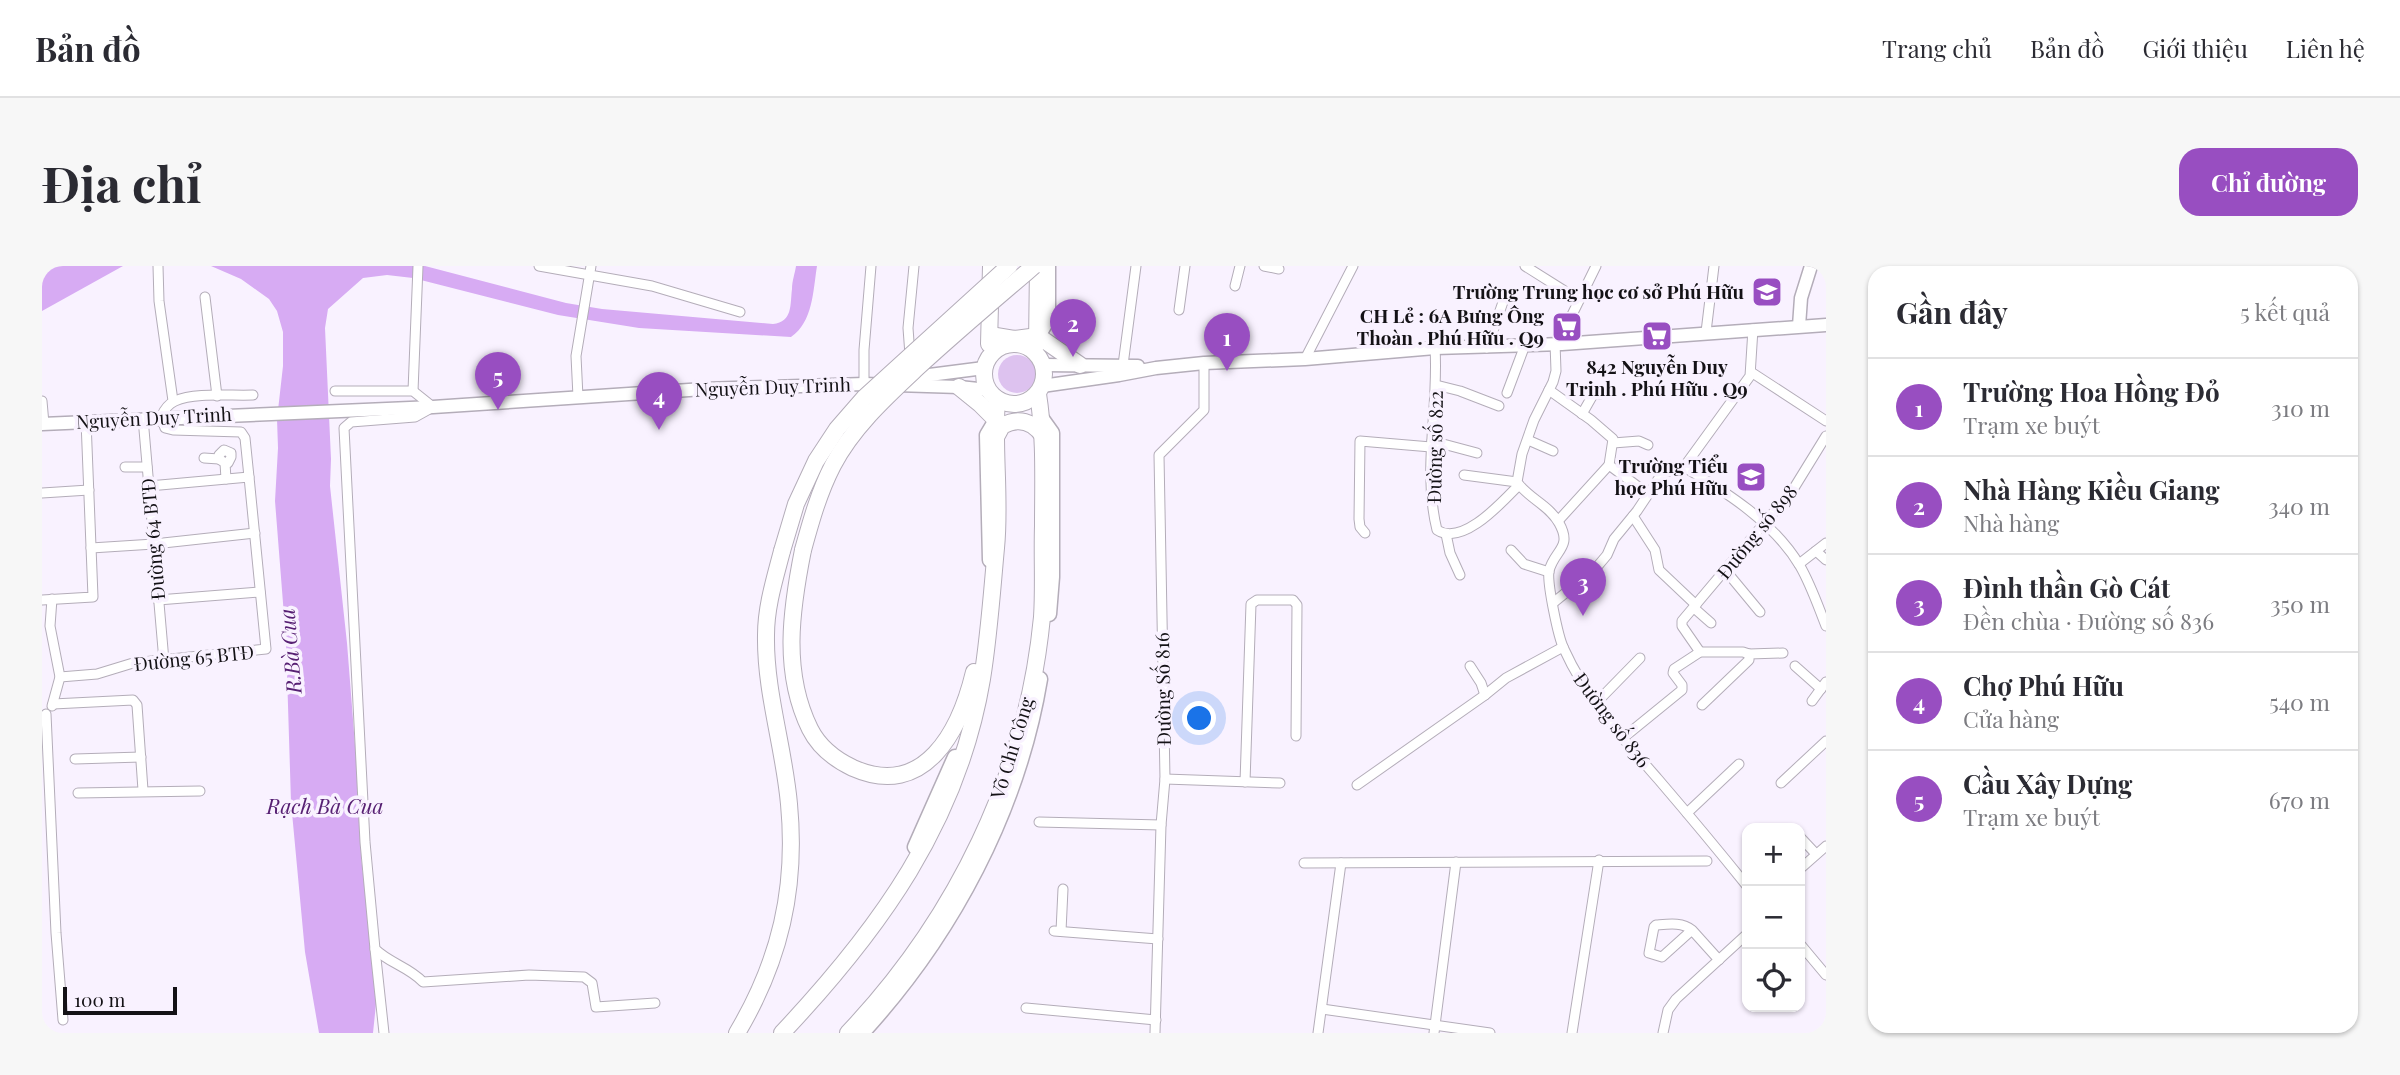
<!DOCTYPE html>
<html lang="vi">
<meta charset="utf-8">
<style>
body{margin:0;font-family:"Playfair Display",serif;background:#f7f7f7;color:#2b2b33}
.controls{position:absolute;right:21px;bottom:21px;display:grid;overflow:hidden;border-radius:14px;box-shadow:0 2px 5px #0004}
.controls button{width:63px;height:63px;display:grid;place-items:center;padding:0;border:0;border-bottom:2px solid #e1e1e2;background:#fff;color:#2b2b33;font:35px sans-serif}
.scale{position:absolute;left:21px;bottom:18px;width:114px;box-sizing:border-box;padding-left:7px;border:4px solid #141216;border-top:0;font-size:19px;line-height:24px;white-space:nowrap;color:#141216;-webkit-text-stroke:5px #f9f2ff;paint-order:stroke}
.you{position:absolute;left:1158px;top:453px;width:24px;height:24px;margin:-18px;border:5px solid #fff;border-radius:50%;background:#1a73e8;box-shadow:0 0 0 10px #1a73e833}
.badge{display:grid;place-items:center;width:46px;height:46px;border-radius:50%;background:#984ec1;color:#fff;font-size:23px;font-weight:700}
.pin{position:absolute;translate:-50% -58px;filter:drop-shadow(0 2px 4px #0008)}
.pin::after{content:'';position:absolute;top:37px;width:24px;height:21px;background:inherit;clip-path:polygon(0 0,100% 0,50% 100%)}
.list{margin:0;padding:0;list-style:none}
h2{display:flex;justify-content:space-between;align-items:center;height:91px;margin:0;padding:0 28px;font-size:30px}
h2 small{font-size:23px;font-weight:400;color:#7c7c81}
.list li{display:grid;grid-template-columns:46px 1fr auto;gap:21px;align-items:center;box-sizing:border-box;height:98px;padding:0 28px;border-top:2px solid #e1e1e2}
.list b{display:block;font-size:26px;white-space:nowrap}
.list p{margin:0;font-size:23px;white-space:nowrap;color:#7c7c81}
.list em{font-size:23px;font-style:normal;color:#7c7c81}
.icon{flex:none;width:38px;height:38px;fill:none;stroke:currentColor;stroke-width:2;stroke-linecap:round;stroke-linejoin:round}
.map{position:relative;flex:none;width:1784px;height:767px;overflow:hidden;border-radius:21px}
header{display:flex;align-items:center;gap:42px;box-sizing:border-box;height:98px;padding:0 35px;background:#fff;border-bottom:2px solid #e1e1e2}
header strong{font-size:33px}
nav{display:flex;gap:38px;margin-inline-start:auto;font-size:24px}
.intro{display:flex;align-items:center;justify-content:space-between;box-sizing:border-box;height:168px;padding:0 42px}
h1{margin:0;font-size:49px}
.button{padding:18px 32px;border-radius:21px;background:#984ec1;color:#fff;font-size:24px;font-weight:700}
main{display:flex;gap:42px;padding:0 42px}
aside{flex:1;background:#fff;border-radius:21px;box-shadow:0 2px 5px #0004}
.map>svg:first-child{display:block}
.green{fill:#ddc2ef}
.water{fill:#d7abf3}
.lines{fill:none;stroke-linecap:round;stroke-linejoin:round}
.street-casing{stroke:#b4adb9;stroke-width:11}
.secondary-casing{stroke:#b4adb9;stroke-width:15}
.primary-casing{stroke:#b4adb9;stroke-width:17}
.highway-casing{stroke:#b4adb9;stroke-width:18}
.street{stroke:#fff;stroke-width:9}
.secondary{stroke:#fff;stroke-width:12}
.primary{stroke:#fff;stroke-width:14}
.highway{stroke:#fff;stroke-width:16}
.highway-bridge-casing{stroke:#b4adb9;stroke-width:18;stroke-linecap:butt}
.highway-bridge{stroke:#fff;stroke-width:16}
.labels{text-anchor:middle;stroke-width:7;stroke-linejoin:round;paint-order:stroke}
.poi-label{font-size:19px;font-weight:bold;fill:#141216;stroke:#f9f2ff;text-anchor:end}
.street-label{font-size:19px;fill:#141216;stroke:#f9f2ff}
.water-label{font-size:21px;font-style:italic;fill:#572073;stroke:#f9f2ff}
</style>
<header>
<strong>Bản đồ</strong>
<nav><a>Trang chủ</a><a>Bản đồ</a><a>Giới thiệu</a><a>Liên hệ</a></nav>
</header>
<div class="intro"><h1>Địa chỉ</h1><a class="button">Chỉ đường</a></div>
<main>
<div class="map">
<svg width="1784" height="767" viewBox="0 0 1784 767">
<rect width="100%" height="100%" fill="#f9f2ff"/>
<circle class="green" cx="975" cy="108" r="19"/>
<g class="water">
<path d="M0 0H81L0 45Z"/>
<path d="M169 0H383L524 37 560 43 731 58C751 56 748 38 750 23 750 15 753 7 754 0H775C771 25 771 56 749 71L597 62 516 49 371 12 345 9 321 12 286 43 283 62 289 193 288 220 305 377 318 543 319 591 335 728 331 767H277L263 686 249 536 244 375 233 235 236 182 235 153 241 100V66L235 45 227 33 199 13Z"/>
</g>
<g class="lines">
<g class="street-casing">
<g id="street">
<path d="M116 0 117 35 131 135"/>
<path d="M497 0 610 20 698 46"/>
<path d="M1222 0 1237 3"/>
<path d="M1483 0 1537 34"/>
<path d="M1193 20 1198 0"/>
<path d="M163 31 175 130"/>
<path d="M1137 44 1143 0"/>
<path d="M1664 66 1672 0"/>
<path d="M1513 77 1514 105 1511 116 1492 154 1480 188 1475 216C1486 232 1507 239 1517 257 1531 282 1512 284 1507 305 1505 317 1516 371 1522 383 1544 432 1581 473 1616 513 1646 548 1676 584 1705 620"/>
<path d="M1520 78 1525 59 1554 0"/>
<path d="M1393 82C1397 142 1380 204 1395 264 1421 281 1461 235 1477 219"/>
<path d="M1445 82 1461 36"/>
<path d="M868 89 866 62 872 0"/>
<path d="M1263 93 1311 0"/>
<path d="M1081 99 1094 0"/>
<path d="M1709 106 1784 155"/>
<path d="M822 118V84L829 0"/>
<path d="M1394 119 1418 125 1457 140"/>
<path d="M1507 124 1549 154 1571 173 1567 199 1606 228"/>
<path d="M293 125H371L391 141 373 151 309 156 302 162 323 576 333 683C347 697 367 701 381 716L487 709 542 711 550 717 554 741 613 737"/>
<path d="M371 125 376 0"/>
<path d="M1465 127 1483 79"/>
<path d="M536 131 534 90 549 0"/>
<path d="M0 135 2 158"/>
<path d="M1540 148 1552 127 1558 128"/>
<path d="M101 152 122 395"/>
<path d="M1486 174 1511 185"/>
<path d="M1390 175 1435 187"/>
<path d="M1571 177 1597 175 1606 179"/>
<path d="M162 192 177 193"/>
<path d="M183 197H186L189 191V187L182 184 177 189V193L183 197 184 213"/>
<path d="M83 201H105"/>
<path d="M1642 201C1684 226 1732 256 1758 300 1769 319 1776 340 1784 360"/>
<path d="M1642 201 1708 110 1711 63"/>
<path d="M1422 209 1475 216"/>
<path d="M207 211 203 172 199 166 131 164 123 162 119 151C122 144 126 138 133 135 153 126 189 130 211 129"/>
<path d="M0 227 47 224"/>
<path d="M1591 250 1613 284 1617 304 1654 339"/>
<path d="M1516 255 1567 199"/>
<path d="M1323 267 1318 261 1317 253 1318 175 1389 181"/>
<path d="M1404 268 1408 287 1418 309"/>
<path d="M49 282 112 278 213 267"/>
<path d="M1469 284 1482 298 1507 306"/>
<path d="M1774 285 1784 294"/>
<path d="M1757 298 1784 277"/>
<path d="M1684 305 1718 346"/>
<path d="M0 334 51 331 44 155"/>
<path d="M116 334 218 326"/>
<path d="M1511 337 1554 302 1565 289 1572 273 1595 245 1617 212 1622 207 1642 201"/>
<path d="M1652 342 1669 357"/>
<path d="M1658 386 1640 360V355L1752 222 1784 170"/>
<path d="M1707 388 1741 387"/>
<path d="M1428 400 1439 417 1443 429"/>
<path d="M1753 400 1779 423"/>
<path d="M18 411 55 408 91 397 224 383 207 211 107 220"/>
<path d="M1770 435 1784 416"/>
<path d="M1554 437 1598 392"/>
<path d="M11 438 91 434 95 439 101 524"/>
<path d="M10 440 18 411 8 360 10 333"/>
<path d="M4 448 14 667 21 754"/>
<path d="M1581 472 1640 424V419L1631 407 1632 403 1658 386H1701L1707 388V394L1660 439"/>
<path d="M33 493 99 491"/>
<path d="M1123 513 1238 517"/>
<path d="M1203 516 1209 338 1215 334H1251L1255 339 1254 470"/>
<path d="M1739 517 1784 475"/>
<path d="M1315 519 1443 429 1464 412 1521 381"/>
<path d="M36 527 158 525"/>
<path d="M1645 547 1697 498"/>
<path d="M997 556 1119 559"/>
<path d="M1758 571 1774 588"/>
<path d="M1262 597 1665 595"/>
<path d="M1758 603 1784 580"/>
<path d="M1650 664 1620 691 1607 687 1612 661 1614 659C1627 658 1640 656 1650 664L1677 694"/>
<path d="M1012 665 1116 673"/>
<path d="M1019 665 1021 623"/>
<path d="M1758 678 1784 709"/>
<path d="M333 683 342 767"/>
<path d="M984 742 1114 754"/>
<path d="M1280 743 1448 767"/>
<path d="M1113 767 1119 559 1123 513 1117 189 1162 144V97"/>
<path d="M1276 767 1299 597"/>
<path d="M1392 767 1414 596"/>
<path d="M1530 767 1557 594"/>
<path d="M1621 767 1626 744 1634 733 1705 668"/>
</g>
</g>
<g class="secondary-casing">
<g id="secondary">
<path d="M1757 60 1759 32 1769 0"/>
<path d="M1001 99 1096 100"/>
<path d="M864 112 942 102"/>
<path d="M1000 120 1077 109 1114 102 1162 97 1263 93 1393 82 1520 78 1784 59"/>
<path d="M0 158 391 141 662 123 822 118 917 121 946 124"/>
</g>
</g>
<g class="primary-casing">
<g id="primary">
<path d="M996 70 1006 53V0"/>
<path d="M1000 153 1010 167V311L1007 348"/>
<path d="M948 294 945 169 954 154"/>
<path d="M873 581 913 491"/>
<path d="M820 767C910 669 976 545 998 413"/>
</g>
</g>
<g class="highway-casing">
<g id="highway">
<path d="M948 69 972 73 996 70 1038 99"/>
<circle cx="972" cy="108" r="30"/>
<path d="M947 78 949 0"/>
<path d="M995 78 996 0"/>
<path d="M917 121 938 138 954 154"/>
<path d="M953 173 960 160C976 151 991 155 1001 170"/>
<path d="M761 284C749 344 740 406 768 463 777 481 792 493 811 502 883 534 918 464 932 406"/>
<path d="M695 767C738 695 755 622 747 538 742 481 723 426 724 369 724 340 733 312 740 285"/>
<path d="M740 767C837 664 916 556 940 413 947 370 950 325 954 282 959 233 951 183 955 133"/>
<path d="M806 767C914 653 985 508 1000 351 1002 321 1000 290 1001 260 1001 216 1003 172 996 128"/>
</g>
</g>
<use href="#street" class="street"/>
<use href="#secondary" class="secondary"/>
<use href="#primary" class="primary"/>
<use href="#highway" class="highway"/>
<g class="highway-bridge-casing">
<g id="highway-bridge">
<path d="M761 284C769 255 777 226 791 199 811 161 844 131 875 102 913 67 952 34 992 0"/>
<path d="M740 285 754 238 774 195 795 163 822 132 967 0"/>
</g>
</g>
<use href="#highway-bridge" class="highway-bridge"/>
</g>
<defs>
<g id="school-square" transform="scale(1.575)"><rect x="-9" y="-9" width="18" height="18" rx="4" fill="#984ec1" stroke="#f9f2ff"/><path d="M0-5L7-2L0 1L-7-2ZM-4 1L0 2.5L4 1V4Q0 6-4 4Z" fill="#fff"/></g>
<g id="supermarket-square" transform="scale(1.575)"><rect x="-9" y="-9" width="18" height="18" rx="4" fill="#984ec1" stroke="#f9f2ff"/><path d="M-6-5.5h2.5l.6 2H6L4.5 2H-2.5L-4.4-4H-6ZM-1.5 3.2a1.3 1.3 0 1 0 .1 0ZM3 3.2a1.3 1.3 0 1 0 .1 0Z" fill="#fff"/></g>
</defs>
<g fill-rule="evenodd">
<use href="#school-square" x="1725" y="26"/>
<use href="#supermarket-square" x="1525" y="61"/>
<use href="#supermarket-square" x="1615" y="70"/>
<use href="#school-square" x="1709" y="211"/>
</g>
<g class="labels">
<g class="poi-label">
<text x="1702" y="33">Trường Trung học cơ sở Phú Hữu</text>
<text x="1502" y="57">CH Lẻ : 6A Bưng Ông<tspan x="1502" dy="22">Thoàn . Phú Hữu . Q9</tspan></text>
<text x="1615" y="108" text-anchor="middle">842 Nguyễn Duy<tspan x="1615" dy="22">Trinh . Phú Hữu . Q9</tspan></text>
<text x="1686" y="207">Trường Tiểu<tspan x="1686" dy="22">học Phú Hữu</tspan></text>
</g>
<g class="street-label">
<text transform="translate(731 121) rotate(-2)" y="7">Nguyễn Duy Trinh</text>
<text transform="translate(112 152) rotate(-3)" y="7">Nguyễn Duy Trinh</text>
<text transform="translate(1393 181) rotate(-89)" y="7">Đường số 822</text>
<text transform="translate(1715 266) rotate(-51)" y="7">Đường số 898</text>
<text transform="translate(111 273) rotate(-95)" y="7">Đường 64 BTĐ</text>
<text transform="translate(152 392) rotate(-6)" y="7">Đường 65 BTĐ</text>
<text transform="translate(1121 423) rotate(-91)" y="7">Đường Số 816</text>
<text transform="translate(1570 454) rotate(53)" y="7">Đường số 836</text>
<text transform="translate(970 482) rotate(-73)" y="7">Võ Chí Công</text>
</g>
<g class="water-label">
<text transform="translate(249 385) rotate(-95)" y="7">R.Bà Cua</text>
<text x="283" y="548">Rạch Bà Cua</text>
</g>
</g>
</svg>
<div class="controls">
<button>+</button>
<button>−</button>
<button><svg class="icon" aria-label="locate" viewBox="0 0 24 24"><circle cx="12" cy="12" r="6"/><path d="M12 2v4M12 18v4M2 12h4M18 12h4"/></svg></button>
</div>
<div class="scale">100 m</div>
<div class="you"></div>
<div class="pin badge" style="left:1185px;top:105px">1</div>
<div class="pin badge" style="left:1031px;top:91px">2</div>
<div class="pin badge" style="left:1541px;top:350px">3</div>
<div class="pin badge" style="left:617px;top:164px">4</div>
<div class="pin badge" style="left:456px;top:144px">5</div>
</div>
<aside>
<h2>Gần đây<small>5 kết quả</small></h2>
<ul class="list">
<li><span class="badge">1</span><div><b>Trường Hoa Hồng Đỏ</b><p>Trạm xe buýt</p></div><em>310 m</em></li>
<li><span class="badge">2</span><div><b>Nhà Hàng Kiều Giang</b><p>Nhà hàng</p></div><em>340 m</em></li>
<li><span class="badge">3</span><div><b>Đình thần Gò Cát</b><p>Đền chùa · Đường số 836</p></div><em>350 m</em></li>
<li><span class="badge">4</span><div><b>Chợ Phú Hữu</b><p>Cửa hàng</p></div><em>540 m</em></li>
<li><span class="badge">5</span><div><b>Cầu Xây Dựng</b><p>Trạm xe buýt</p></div><em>670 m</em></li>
</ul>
</aside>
</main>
